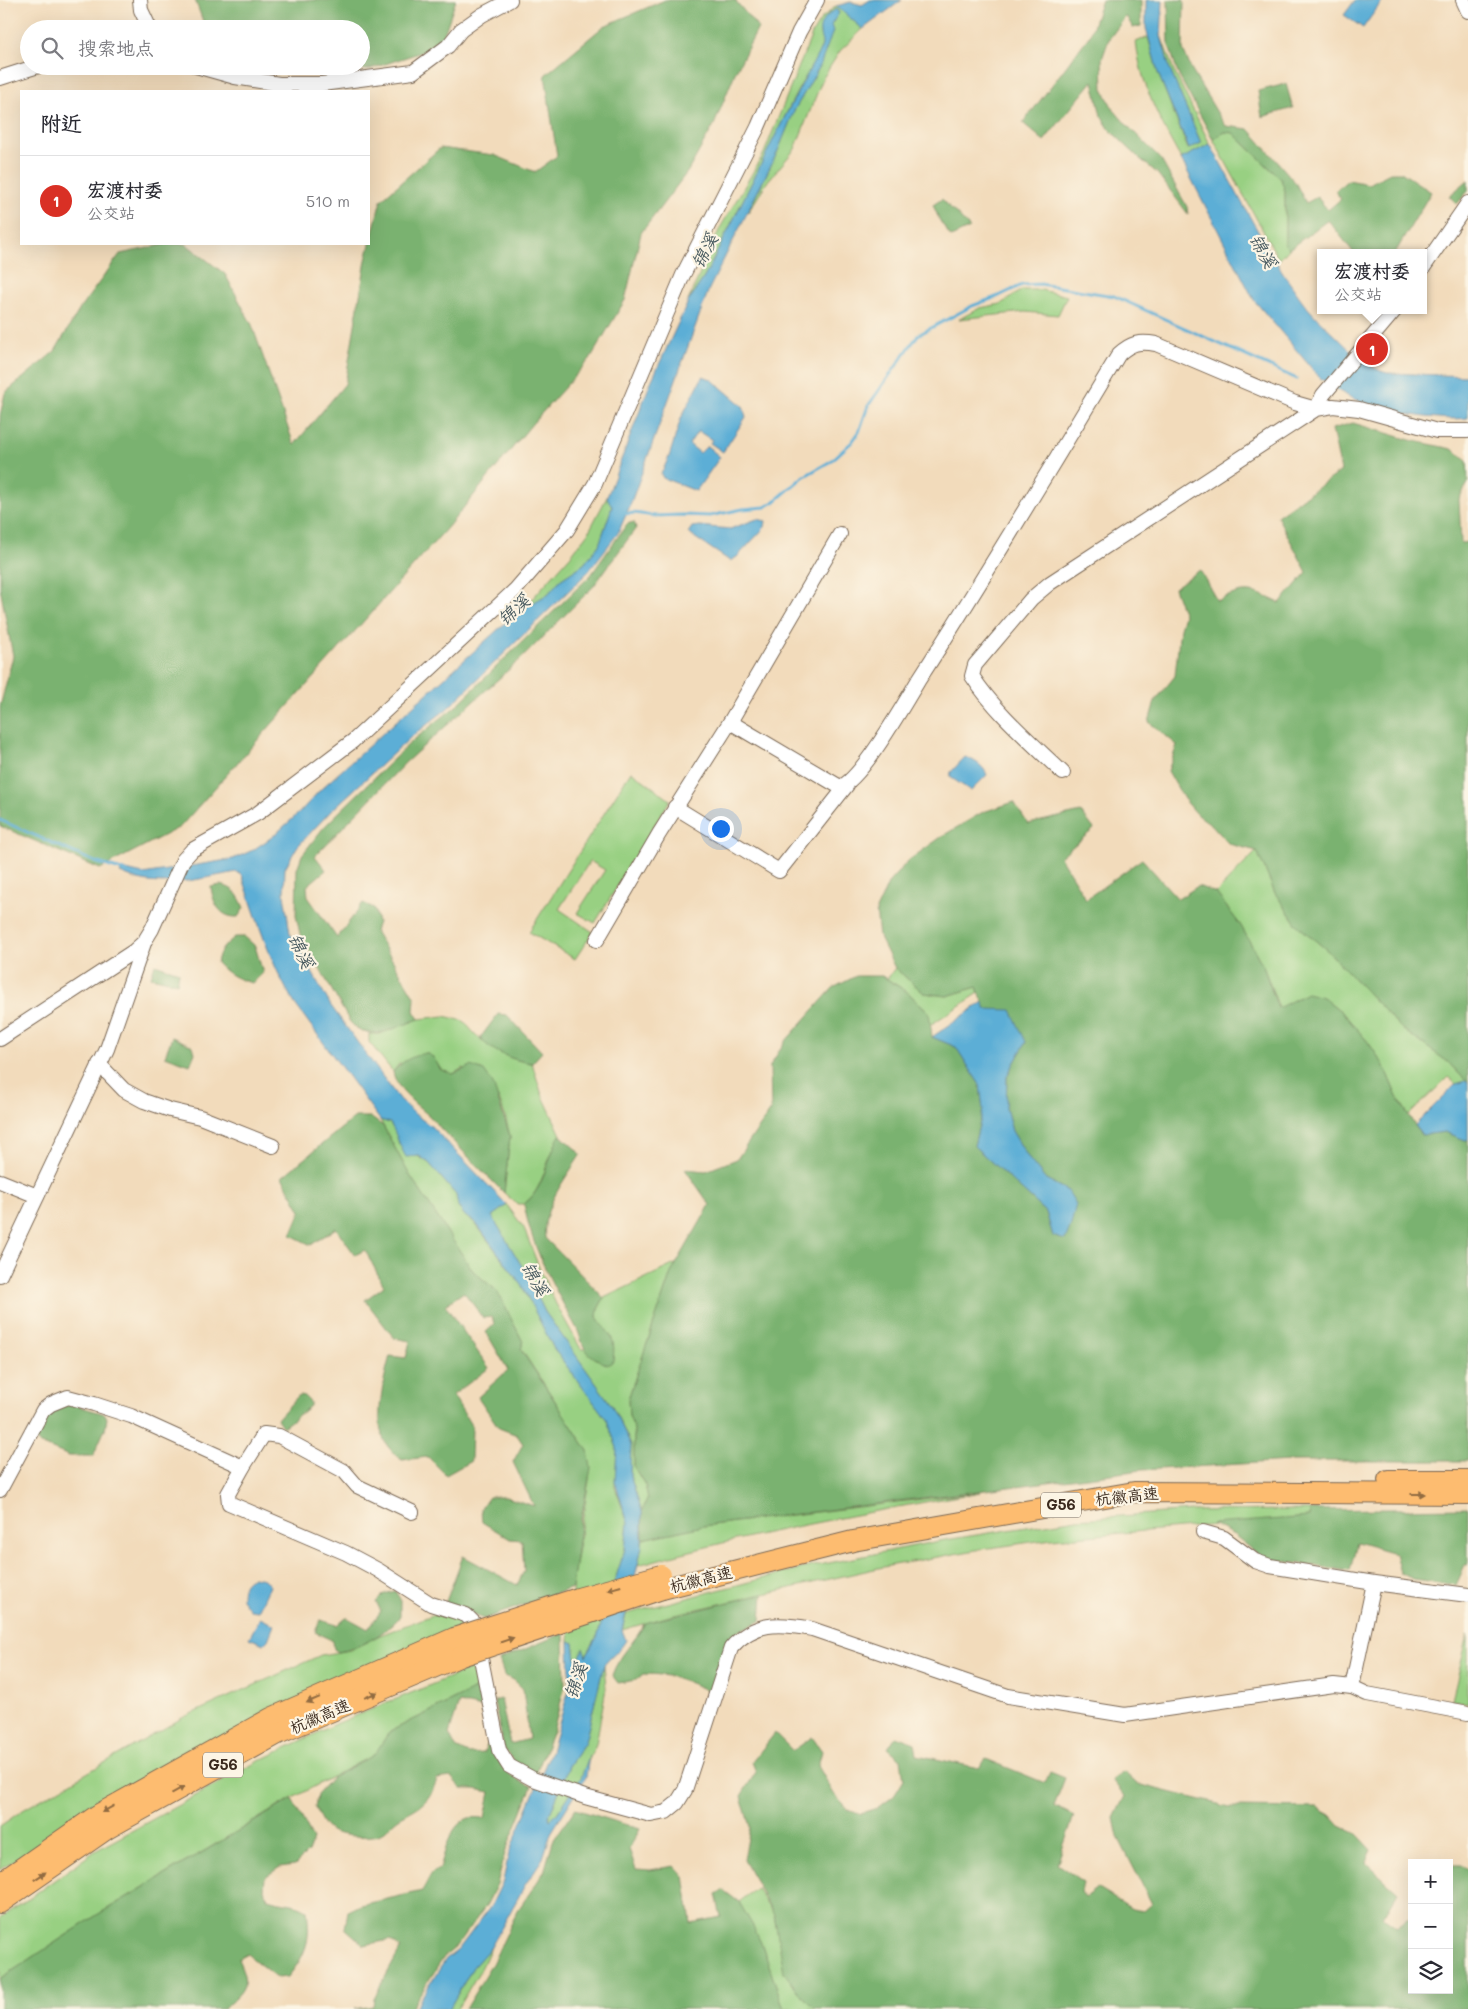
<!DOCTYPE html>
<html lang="zh">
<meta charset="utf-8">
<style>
body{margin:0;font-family:Mali,"LXGW WenKai TC",sans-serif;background:#f7f7f7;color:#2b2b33}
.controls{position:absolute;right:15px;bottom:15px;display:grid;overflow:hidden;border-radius:0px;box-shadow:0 5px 20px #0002}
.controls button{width:45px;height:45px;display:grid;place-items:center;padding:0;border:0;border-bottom:1px solid #e1e1e2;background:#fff;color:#2b2b33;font:25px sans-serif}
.you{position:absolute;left:720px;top:828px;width:18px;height:18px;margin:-12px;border:4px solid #fff;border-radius:50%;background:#1a73e8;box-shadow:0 0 0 8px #1a73e833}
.badge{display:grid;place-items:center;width:32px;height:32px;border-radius:50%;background:#d93025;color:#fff;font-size:16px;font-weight:700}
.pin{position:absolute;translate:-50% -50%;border:2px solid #fff;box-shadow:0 1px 5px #0006}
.popup{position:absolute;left:1317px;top:249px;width:110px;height:65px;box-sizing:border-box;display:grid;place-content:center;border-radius:0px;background:#fff;filter:drop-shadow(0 1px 4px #0005);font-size:16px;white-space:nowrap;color:#7c7c81}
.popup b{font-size:19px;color:#2b2b33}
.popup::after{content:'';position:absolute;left:50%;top:100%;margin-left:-10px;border:10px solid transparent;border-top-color:#fff}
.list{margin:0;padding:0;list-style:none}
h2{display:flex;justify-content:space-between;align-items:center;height:65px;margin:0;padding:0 20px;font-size:21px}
h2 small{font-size:16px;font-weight:400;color:#7c7c81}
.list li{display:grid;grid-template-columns:32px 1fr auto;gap:15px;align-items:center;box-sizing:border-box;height:90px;padding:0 20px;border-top:1px solid #e1e1e2}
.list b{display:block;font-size:19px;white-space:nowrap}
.list p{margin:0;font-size:16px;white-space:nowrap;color:#7c7c81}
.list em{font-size:16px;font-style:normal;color:#7c7c81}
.icon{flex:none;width:28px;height:28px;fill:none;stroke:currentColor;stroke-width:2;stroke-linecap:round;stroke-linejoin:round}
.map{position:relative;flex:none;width:1468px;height:2009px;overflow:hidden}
.search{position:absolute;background:#fff;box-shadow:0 5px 20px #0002;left:20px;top:20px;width:350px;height:55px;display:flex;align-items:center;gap:12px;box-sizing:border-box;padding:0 18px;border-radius:28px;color:#7c7c81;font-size:19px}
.panel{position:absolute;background:#fff;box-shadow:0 5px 20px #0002;left:20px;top:90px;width:350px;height:155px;border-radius:0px}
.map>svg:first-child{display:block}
.green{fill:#98d082;stroke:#6a7d50}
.forest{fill:#7ab270;stroke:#5a6e47}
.water{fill:#5baed6;stroke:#4b6c7a}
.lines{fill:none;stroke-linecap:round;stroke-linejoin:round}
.stream{stroke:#5baed6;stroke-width:3}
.minor-casing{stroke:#7b6855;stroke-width:16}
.highway-casing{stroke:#7b6855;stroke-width:22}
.minor{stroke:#fff;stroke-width:14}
.highway{stroke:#fdbc6f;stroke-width:20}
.highway-bridge-casing{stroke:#7b6855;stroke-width:22;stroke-linecap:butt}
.highway-bridge{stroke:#fdbc6f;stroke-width:20}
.oneway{fill:#926c42}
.labels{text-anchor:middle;stroke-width:4.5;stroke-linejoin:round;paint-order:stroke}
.shield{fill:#fcf5e5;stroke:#75675a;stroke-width:1}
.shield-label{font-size:15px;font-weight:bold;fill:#3b2a1e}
.street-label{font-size:16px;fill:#3b2a1e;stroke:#fcf5e5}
.water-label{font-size:18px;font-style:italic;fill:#46585e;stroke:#fcf5e5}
</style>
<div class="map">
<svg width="1468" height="2009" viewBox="0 0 1468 2009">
<rect width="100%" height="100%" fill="#fcf5e5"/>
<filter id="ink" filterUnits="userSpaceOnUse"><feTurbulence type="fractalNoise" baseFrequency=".02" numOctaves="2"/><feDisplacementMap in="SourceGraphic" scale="10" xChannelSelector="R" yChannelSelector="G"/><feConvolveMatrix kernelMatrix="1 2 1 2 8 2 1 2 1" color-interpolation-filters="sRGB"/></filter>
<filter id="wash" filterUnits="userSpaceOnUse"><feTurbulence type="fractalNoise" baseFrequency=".0096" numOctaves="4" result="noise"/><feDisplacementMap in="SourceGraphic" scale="20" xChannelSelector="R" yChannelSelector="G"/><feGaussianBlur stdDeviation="1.12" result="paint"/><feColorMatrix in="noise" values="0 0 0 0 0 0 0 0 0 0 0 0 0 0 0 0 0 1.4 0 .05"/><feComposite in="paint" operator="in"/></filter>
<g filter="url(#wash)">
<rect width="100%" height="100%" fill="#f2dbbb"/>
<g class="green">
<path d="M836 6 863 29 840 51 823 78 795 149 768 181 747 214 777 153 795 109 820 66 831 25 839 13 836 9 827 16 820 33 823 41 820 51 798 90 705 276 688 301 720 228 764 153 812 34 821 19Z"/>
<path d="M1161 36 1175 73 1210 144 1181 159C1160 122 1141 85 1136 42L1148 37 1158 73 1188 149 1201 143 1170 70Z"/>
<path d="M1225 132 1233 133 1281 179 1285 191V245L1289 249 1279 260 1213 139Z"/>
<path d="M1022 290H1041L1067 296 1058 315 1025 312 959 319 980 308 1001 304Z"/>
<path d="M607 497 612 507 599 545 584 564 560 580 548 594 524 608 571 555 588 533Z"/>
<path d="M631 771 670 800 595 923 577 913 605 870 590 861 559 909 593 932 575 959 529 932Z"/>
<path d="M1257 851 1275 893 1297 925 1328 951 1402 1029 1448 1062 1466 1081 1456 1084 1448 1077 1409 1115 1397 1097 1383 1064 1368 1042 1343 1013 1323 997 1279 1008 1263 966 1241 926 1216 893Z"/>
<path d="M895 968 924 993 947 996 977 987 979 993 930 1025 929 1012 906 991 887 979Z"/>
<path d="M444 1016 464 1021C480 1043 505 1060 532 1063L541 1092 562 1137C544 1156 546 1188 524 1204H517L504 1193 510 1136 505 1116 499 1099 463 1068 453 1074 441 1070 433 1057 399 1064 393 1072 369 1042V1034H379L419 1019Z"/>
<path d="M380 1120 390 1123 396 1132 399 1145 429 1163 456 1195 458 1206 465 1216 474 1222 521 1284 554 1349 607 1420 617 1448 615 1487 628 1523 625 1549 597 1637 585 1657 576 1659 574 1643 569 1641 573 1578 589 1480 588 1451 521 1349 523 1342 497 1291 473 1271 409 1174Z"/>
<path d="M507 1205 524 1228 538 1265 556 1304 581 1349H585L598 1360 603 1326 597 1317 598 1309 604 1298 677 1263 671 1273 628 1399 629 1415 634 1429V1467L645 1485 648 1498 642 1511 630 1476 631 1444 612 1406 545 1312 526 1273 492 1216Z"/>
<path d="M980 1492C865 1513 750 1533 638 1565L643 1539 703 1526Z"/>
<path d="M1310 1510 1309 1517 1052 1539 976 1550 883 1567 680 1613 622 1630 626 1614 799 1569 939 1541 1077 1519 1193 1511Z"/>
<path d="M435 1614 456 1618 467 1624 152 1775 0 1870V1826L23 1810 182 1718 321 1655 350 1650 378 1636Z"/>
<path d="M1468 1635V1703L1452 1700Z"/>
<path d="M604 1665 606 1688 596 1744 581 1778 556 1815 551 1820 549 1816 569 1766 585 1742Z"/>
<path d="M472 1668 477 1688 389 1732 375 1754 291 1799 97 1915 0 1979V1919L95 1851 257 1762 338 1723Z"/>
<path d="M757 1888 774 1915 779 1940 796 1989 816 2009H784L762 1945 739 1902Z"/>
<path d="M491 1947 482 1967 457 2009H449L473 1967Z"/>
</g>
<g class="forest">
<path d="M195 0H456L440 46 367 70 341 66H361V29H206Z"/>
<path d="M665 0H735L758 28 735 73 714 125 688 171 641 233 625 300 590 359 532 424 447 528 180 827 100 869 0 826V707L13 656 0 588V416L5 393 55 351 81 307 120 254 167 244H186L225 274 252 325 294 445 345 384 366 260 381 200 440 148 494 155 535 172 557 156 545 75 604 26Z"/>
<path d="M1102 0H1141V26L1133 28 1126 16 1109 39 1102 59 1103 89 1113 109 1125 123 1160 158 1187 207 1188 214 1157 173 1138 157 1110 130 1101 116 1093 81 1044 141 1023 123 1090 35Z"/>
<path d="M1168 0H1184L1183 49 1192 71 1221 119 1226 126 1249 129 1295 182 1306 203 1317 197 1328 210 1341 199 1335 191 1348 180 1369 184 1392 172H1401L1431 192 1395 253H1354L1328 220 1289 249 1285 245V191L1281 179 1233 133 1225 132 1213 139 1179 76 1169 46Z"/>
<path d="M1286 84 1293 108 1262 117 1258 91Z"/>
<path d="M1468 180V191L1457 204 1449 196Z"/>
<path d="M942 199 970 228 951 237 940 221 933 205Z"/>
<path d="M1353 423 1410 440 1452 449 1467 460 1468 483 1459 499 1461 543 1468 542V1083L1448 1062 1402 1029 1328 951 1297 925 1275 893 1257 851 1229 844 1212 825 1198 815 1184 799 1168 771 1177 745 1149 722 1155 701 1175 676 1180 628 1184 615 1174 588 1200 570 1217 601C1247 587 1251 590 1280 603L1307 572 1277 516 1341 471 1332 429Z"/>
<path d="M634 522 636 528 593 587 524 656 406 762 315 856 326 870 307 886 308 897 337 938 363 903 374 908 378 922 375 931 415 998 414 1011 419 1019C395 1027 370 1045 350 1022L300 934 296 915 297 869 302 855 324 827 411 742 455 707 591 575 627 524Z"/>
<path d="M1014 802 1028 824 1081 812 1094 829 1060 857 1086 899 1142 859 1178 899 1198 886 1216 893 1241 926 1263 966 1278 1008 1307 993 1323 997 1343 1013 1368 1042 1383 1064 1397 1097 1421 1135 1445 1132 1468 1141V1461H1289L1142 1470 703 1526 643 1539 642 1511 648 1498 645 1485 634 1467V1429L629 1415 628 1399 671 1273 710 1205 685 1169 706 1171 737 1159 771 1110 770 1066 784 1043 833 988 856 976H882L906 991 929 1012 932 1037 956 1047 980 1085 983 1110 974 1146 1046 1212 1053 1236 1065 1240 1068 1191 1045 1179 1029 1159 1012 1131 1006 1108 1007 1076 1026 1042 986 1009 977 987 947 996 924 993 895 968 879 936 876 910 889 882 909 860 944 835 983 812Z"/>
<path d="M221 885C235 888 239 896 244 908L238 917C220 918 213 903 211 887Z"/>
<path d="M235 937H245L255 946 263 973 252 983C237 979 228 975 217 963 219 950 225 945 235 937Z"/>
<path d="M155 964 179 972 177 983 151 977Z"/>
<path d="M498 1014 507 1015 542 1052 532 1063C515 1061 491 1052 480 1038Z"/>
<path d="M172 1037 193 1046 195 1053 190 1065 165 1056Z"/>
<path d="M426 1053 433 1057 441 1070 453 1074 471 1066 484 1071 493 1084 510 1136 504 1193 441 1129C427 1109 398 1097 393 1072 402 1061 412 1056 426 1053Z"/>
<path d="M355 1117H370L383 1126 409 1174 473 1271 497 1291 523 1342 521 1350 588 1451 591 1468 581 1519 572 1588 484 1619 445 1604 463 1556 517 1585 524 1571 522 1540 510 1539 482 1522 481 1508 489 1497H506L534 1506 513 1462 523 1444 517 1435 499 1428 478 1397 508 1370 486 1332 495 1324 492 1317 483 1318 464 1292 445 1305 489 1368 453 1395 472 1427 471 1461 446 1475 428 1457 402 1460C395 1455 388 1448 384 1440 374 1420 384 1377 390 1356L406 1358 410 1341 394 1338 365 1300 384 1286 365 1250 355 1255 336 1228 311 1245 291 1235 301 1211 282 1177Z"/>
<path d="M560 1135 581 1154C566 1178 541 1208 545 1238L604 1298 598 1309 597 1317C610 1337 616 1335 613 1361L608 1365C600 1361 591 1357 586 1350 582 1345 580 1335 577 1329 555 1289 532 1250 524 1204 545 1189 547 1157 560 1135Z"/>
<path d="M299 1395 304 1396 310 1402V1406L283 1427 277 1419Z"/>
<path d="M67 1405H74L105 1414 107 1418 105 1429 93 1456H69L38 1443 35 1438C45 1419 46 1413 67 1405Z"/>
<path d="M1468 1508V1565L1465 1566 1456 1585 1413 1579 1400 1573 1395 1553 1357 1542 1350 1571 1276 1560 1258 1554 1234 1535 1212 1524 1309 1517 1310 1510Z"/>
<path d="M395 1591 400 1599V1617C384 1634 361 1648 337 1652L334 1649 333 1641 315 1632 320 1620 337 1625 346 1617 368 1629 381 1611 376 1602 384 1594Z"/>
<path d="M763 1594 761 1621 738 1631 730 1640 710 1692C685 1680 672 1674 643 1674L636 1680 618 1683 612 1675C619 1655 635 1642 645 1623Z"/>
<path d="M564 1633 565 1686 553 1731 536 1774 514 1762 504 1749 494 1701 501 1699 510 1744 529 1739 523 1689 516 1682 504 1675 499 1660Z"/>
<path d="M477 1688 482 1708 459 1703 449 1734 456 1748 468 1754 483 1753 489 1742C501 1766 506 1777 532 1786L505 1853 497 1884 487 1904 457 1946 444 1957 410 2009H355L373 2006 374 1998 401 1948 390 1940 364 1945 345 1928 348 1911 361 1905 422 1891 432 1873 440 1868C445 1852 450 1824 469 1818 474 1817 481 1818 485 1818L490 1792 475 1789H462L451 1777 437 1779C428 1805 421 1805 399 1818 391 1823 387 1832 378 1835 368 1838 337 1836 329 1830 323 1826 318 1814 315 1808L317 1794 333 1777 375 1754 389 1732Z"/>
<path d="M775 1733 793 1751 812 1737 822 1751 818 1766 834 1794 848 1810 859 1814 878 1808 894 1796 904 1780 901 1759 888 1748 896 1736 915 1743 917 1755 979 1768 986 1759 1045 1783 1050 1772 1065 1778 1054 1806 1074 1816 1057 1864 1083 1882 1081 1892 1085 1897 1097 1888 1132 1909 1144 1911 1152 1904 1118 1837 1114 1818 1125 1796 1112 1780 1124 1772 1137 1784 1230 1807 1317 1808 1330 1815 1340 1826 1357 1834 1372 1850 1366 1863 1398 1892 1383 1917 1397 1927 1407 1919 1412 1918V1990H1449V1865H1462L1468 1869V2009H816L796 1989 784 1972 774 1915 744 1860 750 1827 741 1796 756 1772 752 1762Z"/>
<path d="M292 1799 313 1839 308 1852 295 1865 280 1867 265 1877 264 1890 268 1899C282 1904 295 1902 307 1910 311 1940 307 1953 288 1977L277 1978 247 1954 238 1959C251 1987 244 1989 224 2009H0V1979L97 1915Z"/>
<path d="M575 1809 640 1829 629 1849 636 1869 650 1870 675 1866 684 1876 691 1923 721 1917 716 1894 723 1890 739 1902 753 1926 762 1945 784 2009H465L492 1964 518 1910 544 1872 553 1841Z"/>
</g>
<g class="water">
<path d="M870 0H902L863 29 836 6 851 2 862 5Z"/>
<path d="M1146 0H1163L1161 36 1170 70 1201 143 1189 149 1158 73 1146 28Z"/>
<path d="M1355 0H1383L1363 28 1344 15Z"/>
<path d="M836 9 839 13 831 25 833 31 820 66 795 109 777 153 709 289 629 508 618 533 588 572 448 708 410 738 331 811 297 847 285 868 284 894 290 933 331 1006 399 1099 416 1115 432 1127 507 1205 492 1216 526 1273 545 1312 612 1406 631 1445 630 1476 642 1511V1547L622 1630 626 1640C621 1650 611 1656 604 1665L585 1742 569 1766 549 1816 550 1820 556 1815 581 1778 589 1756 586 1777 551 1833 543 1858 525 1885 491 1947 473 1967 449 2009H414L446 1959 458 1950 491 1906 503 1881 509 1853 551 1751 570 1686 569 1641 574 1643 576 1659 580 1658 583 1647 586 1656 597 1637 625 1549 628 1523 615 1482 617 1448 607 1420 554 1349 521 1284 475 1222 465 1216 458 1206 456 1195 429 1163 419 1156 406 1157C399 1146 397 1134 390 1123L380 1120 295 1004C270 964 257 919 242 875L237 872C208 877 171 887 143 881 135 880 128 876 120 873L122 869 143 874 233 859 253 850 272 837 299 813 321 789 503 625 524 608 548 594 560 580 584 564 599 545 612 507 607 497 650 384 688 302 705 276C743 202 778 127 818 54 825 42 821 43 820 33 818 22 829 14 836 9Z"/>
<path d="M1210 144C1239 196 1266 251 1301 299 1312 315 1327 327 1341 341 1354 354 1369 368 1387 373L1468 376V418C1453 420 1441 418 1426 417 1387 412 1350 403 1319 377L1254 300 1181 159Z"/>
<path d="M703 376 711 379 743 406 746 417 723 452 710 443 712 440 698 431 689 444 700 453 707 446 720 457 696 491 663 478 661 474 669 457 681 418Z"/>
<path d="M757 519 766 521 765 527 737 557 730 561 688 533 692 527 699 526 730 529Z"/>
<path d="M965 757C974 760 984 766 987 775L971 791 950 777 951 772Z"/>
<path d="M983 1002 986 1009 1011 1010 1026 1042 1007 1076 1006 1108 1012 1131 1029 1159 1045 1179 1068 1191 1076 1204 1071 1225 1065 1240 1053 1236 1046 1212 974 1146 983 1110 980 1085 956 1047 932 1037Z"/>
<path d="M1466 1081 1468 1083V1141L1445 1132 1422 1135 1415 1125 1456 1084Z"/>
<path d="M254 1577 264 1579 270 1586 258 1611 250 1610 242 1599C242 1588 243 1581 254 1577Z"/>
<path d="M260 1618 274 1625 268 1640 264 1644 249 1638Z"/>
</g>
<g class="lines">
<g class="stream">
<path d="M623 514 634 513 655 516 682 515 710 516 743 509 765 507 774 502 803 477 831 461 852 442 859 432 868 406 918 335 972 306 999 296 1022 285 1040 284 1114 296 1297 379"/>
<path d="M0 820 95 862 124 871"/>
</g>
</g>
</g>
<g filter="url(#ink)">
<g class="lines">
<g class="minor-casing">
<g id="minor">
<path d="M140 0 141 10 150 29"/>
<path d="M1463 0 1468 11"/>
<path d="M196 66 235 77 279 84H322L413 72 448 46 461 30 482 15 510 0"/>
<path d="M0 78 38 66"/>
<path d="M1423 268 1468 203"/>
<path d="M730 722 840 787C862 779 904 704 918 681 987 574 1053 464 1119 354 1131 343 1139 341 1156 344L1295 403 1316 409 1333 406 1359 409 1437 431H1468"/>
<path d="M1063 773C1031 742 996 713 972 676L975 665 1031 599 1050 583 1316 409 1323 395 1395 310"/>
<path d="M675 807 779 871 847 785"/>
<path d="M597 940 659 834 730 722 840 534"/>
<path d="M0 1039 134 951 144 942 152 929 183 860 192 850 258 813 353 741 516 589 567 530 595 484 683 275 758 127 799 32 817 0"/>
<path d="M99 1064 124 1090 144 1101 170 1110 200 1117 273 1146"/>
<path d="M0 1181 37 1196"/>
<path d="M0 1275 107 1049 144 943"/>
<path d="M0 1490 43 1410 51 1404 68 1397 94 1404 131 1416 243 1467"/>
<path d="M412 1512 357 1486 344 1471 279 1436 264 1434 243 1467 228 1494 229 1503 346 1553 378 1570 431 1604 466 1615 474 1623 499 1750 509 1766 533 1779 585 1797 651 1815 666 1812 677 1803 685 1790 731 1648C754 1621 779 1623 812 1629L1008 1696 1125 1715 1334 1685 1352 1687 1367 1694 1468 1713"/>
<path d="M1203 1532 1224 1538 1255 1561 1270 1566 1374 1583 1468 1595"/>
<path d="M1352 1687 1374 1583"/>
</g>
</g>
<g class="highway-casing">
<g id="highway">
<path d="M1388 1480H1468"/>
<path d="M662 1589 853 1541 1134 1492 1468 1494"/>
<path d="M0 1883 99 1814 271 1718 454 1638"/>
<path d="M0 1903 107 1829 278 1734 461 1656"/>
</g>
</g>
<use href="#minor" class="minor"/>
<use href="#highway" class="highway"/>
<g class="highway-bridge-casing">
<g id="highway-bridge">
<path d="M454 1638 578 1598 661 1575"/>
<path d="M461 1656 662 1589"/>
</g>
</g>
<use href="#highway-bridge" class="highway-bridge"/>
</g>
<defs><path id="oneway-solid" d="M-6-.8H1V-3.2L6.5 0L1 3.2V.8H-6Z" transform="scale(1.25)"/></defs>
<g class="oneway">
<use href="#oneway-solid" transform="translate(1418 1494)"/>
<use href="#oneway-solid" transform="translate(614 1588) rotate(164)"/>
<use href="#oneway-solid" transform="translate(507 1640) rotate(-19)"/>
<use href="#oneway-solid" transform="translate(371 1695) rotate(-23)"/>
<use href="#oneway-solid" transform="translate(313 1700) rotate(157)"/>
<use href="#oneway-solid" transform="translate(178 1790) rotate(-29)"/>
<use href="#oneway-solid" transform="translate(108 1809) rotate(151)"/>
<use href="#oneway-solid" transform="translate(40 1876) rotate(-34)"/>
</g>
</g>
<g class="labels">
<g class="shield">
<rect x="1041" y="1492.5" width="40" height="25" rx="4"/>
<rect x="203" y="1752.5" width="40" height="25" rx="4"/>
</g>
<g class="shield-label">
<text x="1061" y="1510">G56</text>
<text x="223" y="1770">G56</text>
</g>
<g class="street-label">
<text transform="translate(1127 1496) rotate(-6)" y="6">杭徽高速</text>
<text transform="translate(701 1579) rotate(-14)" y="6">杭徽高速</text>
<text transform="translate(320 1716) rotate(-23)" y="6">杭徽高速</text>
</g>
<g class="water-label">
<text transform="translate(705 251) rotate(-63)" y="6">锦溪</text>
<text transform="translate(1263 251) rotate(60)" y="6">锦溪</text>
<text transform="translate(514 610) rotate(-43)" y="6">锦溪</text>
<text transform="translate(301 951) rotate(64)" y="6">锦溪</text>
<text transform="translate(535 1279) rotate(60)" y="6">锦溪</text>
<text transform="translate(576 1681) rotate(-72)" y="6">锦溪</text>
</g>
</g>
</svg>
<div class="controls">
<button>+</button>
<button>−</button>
<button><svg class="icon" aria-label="layers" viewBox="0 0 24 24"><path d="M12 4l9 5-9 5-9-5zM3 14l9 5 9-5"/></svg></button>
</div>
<div class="you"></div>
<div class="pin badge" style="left:1372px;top:349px">1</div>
<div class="popup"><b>宏渡村委</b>公交站</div>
<div class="search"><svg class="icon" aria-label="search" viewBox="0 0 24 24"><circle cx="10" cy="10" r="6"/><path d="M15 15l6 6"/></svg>搜索地点</div>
<section class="panel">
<h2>附近<small></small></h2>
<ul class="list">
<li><span class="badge">1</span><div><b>宏渡村委</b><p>公交站</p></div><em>510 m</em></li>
</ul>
</section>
</div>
